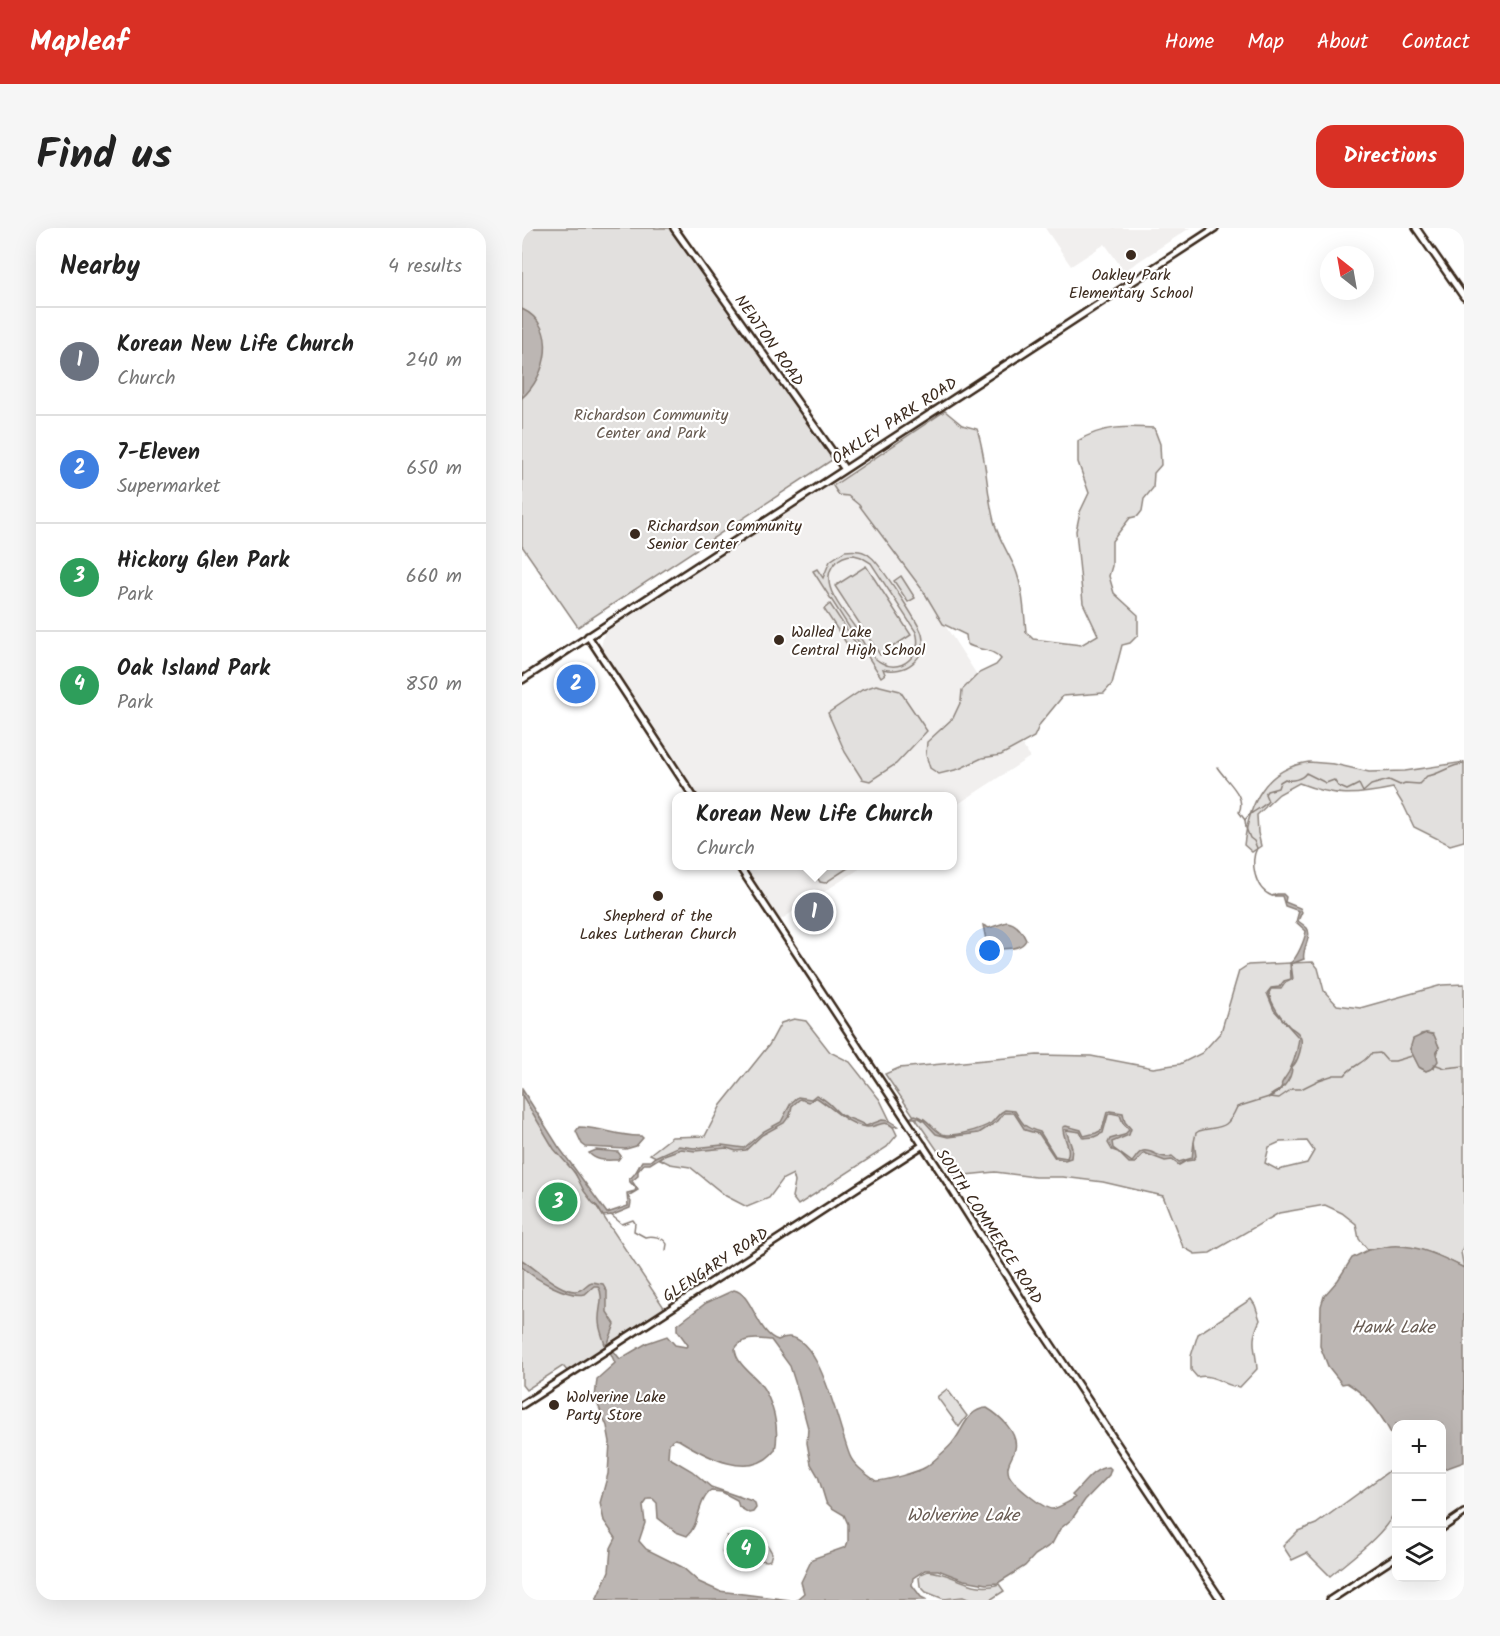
<!DOCTYPE html>
<meta charset="utf-8">
<style>
body{margin:0;font-family:Kalam,sans-serif;background:#f6f6f6;color:#222}
.controls{position:absolute;right:18px;bottom:18px;display:grid;overflow:hidden;border-radius:12px;box-shadow:0 6px 24px #0002}
.controls button{width:54px;height:54px;display:grid;place-items:center;padding:0;border:0;border-bottom:2px solid #e0e0e0;background:#fff;color:#222;font:30px sans-serif}
.compass{position:absolute;left:798px;top:18px;width:54px;height:54px;border-radius:50%;background:#fff;box-shadow:0 6px 24px #0002;rotate:329deg}
.you{position:absolute;left:468px;top:723px;width:21px;height:21px;margin:-15px;border:4px solid #fff;border-radius:50%;background:#1a73e8;box-shadow:0 0 0 9px #1a73e833}
.badge{display:grid;place-items:center;width:39px;height:39px;border-radius:50%;background:#d93025;color:#fff;font-size:20px;font-weight:700}
.pin{position:absolute;translate:-50% -50%;border:3px solid #fff;box-shadow:0 2px 6px #0006}
.popup{position:absolute;left:150px;top:564px;width:285px;height:78px;box-sizing:border-box;display:grid;place-content:center;border-radius:12px;background:#fff;filter:drop-shadow(0 2px 4px #0005);font-size:20px;white-space:nowrap;color:#767676}
.popup b{font-size:22px;color:#222}
.popup::after{content:'';position:absolute;left:50%;top:100%;margin-left:-12px;border:12px solid transparent;border-top-color:#fff}
.list{margin:0;padding:0;list-style:none}
h2{display:flex;justify-content:space-between;align-items:center;height:78px;margin:0;padding:0 24px;font-size:26px}
h2 small{font-size:20px;font-weight:400;color:#767676}
.list li{display:grid;grid-template-columns:39px 1fr auto;gap:18px;align-items:center;box-sizing:border-box;height:108px;padding:0 24px;border-top:2px solid #e0e0e0}
.list b{display:block;font-size:22px;white-space:nowrap}
.list p{margin:0;font-size:20px;white-space:nowrap;color:#767676}
.list em{font-size:20px;font-style:normal;color:#767676}
.icon{flex:none;width:33px;height:33px;fill:none;stroke:currentColor;stroke-width:2;stroke-linecap:round;stroke-linejoin:round}
.map{position:relative;flex:none;width:942px;height:1372px;overflow:hidden;border-radius:18px}
header{display:flex;align-items:center;gap:36px;box-sizing:border-box;height:84px;padding:0 30px;background:#d93025;color:#fff}
header strong{font-size:28px}
nav{display:flex;gap:33px;margin-inline-start:auto;font-size:21px}
.intro{display:flex;align-items:center;justify-content:space-between;box-sizing:border-box;height:144px;padding:0 36px}
h1{margin:0;font-size:42px}
.button{padding:15px 27px;border-radius:18px;background:#d93025;color:#fff;font-size:21px;font-weight:700}
main{display:flex;gap:36px;padding:0 36px}
aside{flex:1;background:#fff;border-radius:18px;box-shadow:0 6px 24px #0002}
.map>svg:first-child{display:block}
.built{fill:#f1efee}
.green{fill:#e2e0de;stroke:#8e857e;stroke-width:1.5;fill-rule:evenodd}
.water{fill:#bcb6b3;stroke:#887e77;stroke-width:1.5}
.lines{fill:none;stroke-linecap:round;stroke-linejoin:round}
.stream{stroke:#887e77;stroke-width:1.5}
.minor-casing{stroke:#3b2a1e;stroke-width:10}
.minor{stroke:#fff;stroke-width:5}
.poi-dot{fill:#3b2a1e;stroke:#fff;stroke-width:2}
.labels{text-anchor:middle;stroke-width:4.5;stroke-linejoin:round;paint-order:stroke}
.poi-label{font-size:16px;fill:#3b2a1e;stroke:#fff;text-anchor:start}
.street-label{font-size:16px;fill:#3b2a1e;stroke:#fff}
.park-label{font-size:16px;fill:#65584e;stroke:#fff}
.water-label{font-size:18px;font-style:italic;fill:#685b52;stroke:#fff}
</style>
<header>
<strong>Mapleaf</strong>
<nav><a>Home</a><a>Map</a><a>About</a><a>Contact</a></nav>
</header>
<div class="intro"><h1>Find us</h1><a class="button">Directions</a></div>
<main>
<aside>
<h2>Nearby<small>4 results</small></h2>
<ul class="list">
<li><span class="badge" style="background:#6b7280">1</span><div><b>Korean New Life Church</b><p>Church</p></div><em>240 m</em></li>
<li><span class="badge" style="background:#3f7fe0">2</span><div><b>7-Eleven</b><p>Supermarket</p></div><em>650 m</em></li>
<li><span class="badge" style="background:#2e9e5b">3</span><div><b>Hickory Glen Park</b><p>Park</p></div><em>660 m</em></li>
<li><span class="badge" style="background:#2e9e5b">4</span><div><b>Oak Island Park</b><p>Park</p></div><em>850 m</em></li>
</ul>
</aside>
<div class="map">
<svg width="942" height="1372" viewBox="0 0 942 1372">
<rect width="100%" height="100%" fill="#fff"/>
<filter id="ink" filterUnits="userSpaceOnUse"><feTurbulence type="fractalNoise" baseFrequency=".0167" numOctaves="2"/><feDisplacementMap in="SourceGraphic" scale="12" xChannelSelector="R" yChannelSelector="G"/><feConvolveMatrix kernelMatrix="1 2 1 2 8 2 1 2 1" color-interpolation-filters="sRGB"/></filter>
<g filter="url(#ink)">
<g class="built">
<path d="M523 0H668L602 43 583 16 549 38Z"/>
<path d="M322 241 508 529 430 580V568H169L77 428 84 397Z"/>
<path d="M214 638H342L252 696Z"/>
</g>
<g class="green">
<path d="M0 0H150L313 230 56 399 0 318Z"/>
<path d="M423 183 440 197 455 201C465 231 464 263 472 293 476 310 486 324 493 340 501 360 502 383 504 404L511 411 559 417 576 407 561 375 554 303 558 284 567 265 556 234V213C579 198 605 198 632 200L638 216 639 237 632 245 631 260 622 271 620 283 616 288 608 290 590 313V338L587 348 592 365 616 387V407L608 415 600 417 590 456 582 465 541 468 518 496 512 509 479 527 460 530 437 541 417 546 408 540 404 527 405 514 431 490 439 473 440 462 457 445 474 437 479 431C471 420 456 423 445 416L444 407 421 396 402 364 337 277 326 268 317 267 311 258Z"/>
<path d="M323 323C333 322 342 322 349 329 359 337 396 394 400 406 406 431 382 447 361 441L363 446 359 449 291 343 295 341 301 350 308 333ZM332 327 339 329 349 335 394 404C397 413 396 422 389 430 382 438 370 441 360 435 347 429 339 410 332 398 321 382 296 356 312 336 317 330 324 327 332 327Z"/>
<path d="M344 338 389 407 358 427 313 358Z"/>
<path d="M379 348 393 370 386 374 372 353Z"/>
<path d="M308 376 341 426 334 430 302 381Z"/>
<path d="M354 457 378 463 405 503 374 536 348 553 340 551 323 524 306 485 340 462Z"/>
<path d="M787 534 812 536 847 544 883 543 942 534V613L928 617 892 599 882 578 871 560C833 568 813 569 777 555L757 566 735 587 736 605 739 618 730 624 722 617C727 576 742 541 787 534Z"/>
<path d="M288 638H329L303 655 298 654Z"/>
<path d="M791 734 796 740 802 763 815 777 838 780 920 757 942 756V1017L939 1024 942 1040C908 1023 885 1013 846 1022L837 1011 834 996 820 985 803 977 757 985 688 1025 673 1026 661 1019 641 968 581 954 541 949H513L473 944 433 948 363 846 377 840 515 827 569 828 631 840 658 836 680 825 699 804 717 743 726 737ZM904 805 911 806 917 819 912 840 904 843 898 840 888 821 899 806ZM785 913 792 923 785 935 756 942 743 935 747 919 758 914Z"/>
<path d="M272 791 284 793 308 824 328 834 358 872 375 907 365 919 276 977 270 969 273 954 271 946 261 951 247 970 225 979 204 968 168 939 148 936 128 926 150 909 183 908 199 877 247 817 259 795Z"/>
<path d="M0 866 143 1081 46 1144 41 1138 4 1162 0 1157Z"/>
<path d="M729 1071 733 1077 738 1092C727 1115 734 1119 735 1141L718 1159C701 1159 695 1145 675 1149L669 1142V1128L676 1106Z"/>
<path d="M425 1161 445 1188 437 1199 415 1169Z"/>
<path d="M874 1238C875 1250 878 1270 874 1281 863 1307 829 1330 808 1348L785 1325 770 1332 761 1318 776 1303 794 1296Z"/>
<path d="M205 1308 246 1318 250 1325 248 1332 245 1333 202 1328 200 1323Z"/>
<path d="M406 1343C431 1344 452 1366 477 1356L482 1363 468 1372H448L441 1369 422 1371 404 1364 398 1358 397 1350 399 1346Z"/>
</g>
<g class="water">
<path d="M0 81C37 98 25 148 0 170Z"/>
<path d="M755 666H761L764 669 763 674 778 680 780 684 776 693C779 695 782 697 785 700 791 708 779 722 782 731L769 736 771 751 763 755 759 761H749L747 765C749 776 759 790 767 798 770 801 776 803 778 808 782 815 776 834 770 839 770 853 758 864 746 870 749 866 753 865 757 862 763 856 757 859 761 853 770 841 775 827 777 810L752 782 745 765 749 760 757 759 762 753 769 751 768 735C775 731 783 711 784 703L774 694 777 683 763 678 760 668H750Z"/>
<path d="M485 694C494 695 501 704 504 712 499 722 486 720 476 721L464 712 461 697 467 700Z"/>
<path d="M904 805 912 807 917 819 914 825 916 833 911 840 904 843 897 839 888 821 891 811Z"/>
<path d="M0 861 36 918 85 985 106 978 105 965 113 963 114 960 108 954 107 951C114 947 116 939 120 933H128L133 929 157 918 172 920 200 917 222 920 242 903 259 894 269 875 276 869 289 871 294 867C306 872 309 878 317 885 325 891 336 892 344 898L360 892 368 893 376 898 371 899C362 890 355 900 345 899 325 897 311 880 295 870H293L287 874 278 871 270 878 268 887 262 895 240 907 224 922 214 923 205 920 173 923 159 921 142 927 128 936H122L116 943V948L110 953 116 962 106 968 109 974 108 980 91 987 81 988 75 978 71 975 62 963 53 945 32 921 0 867Z"/>
<path d="M483 882 493 883C501 897 502 899 518 904L533 928 545 930C550 918 540 910 541 899L544 898 559 902 562 908 574 905 580 902 585 884 588 883 601 885 603 894 609 901 607 907 590 914 591 920 610 934C613 931 616 924 621 923 630 921 638 932 650 928L657 934 670 930 672 914 674 928 671 932 664 933 657 937 650 932 643 933 622 925 613 935H607L596 924 590 922 586 915 588 911 602 907 607 902 601 895 598 887 589 885 586 887 581 905 572 909 561 910 558 904 544 902 550 920 549 930 543 932 533 930 517 906 503 902 492 885H482L476 893 457 905 426 909 414 906 402 893 397 890H388L393 887C406 890 409 900 420 906 430 910 460 901 469 895 475 890 476 885 483 882Z"/>
<path d="M57 899C78 899 98 909 119 908L121 910 114 918 104 921 64 919 60 916 54 903Z"/>
<path d="M74 922 96 924 99 928 96 932C85 932 75 934 67 925Z"/>
<path d="M869 1018C894 1016 921 1029 942 1040V1234L920 1242V1196H874V1215C863 1192 847 1168 825 1155L820 1156 806 1138 798 1118 799 1078 802 1068 816 1052 830 1030 846 1022Z"/>
<path d="M0 1032C12 1039 43 1069 58 1062 63 1060 65 1055 70 1054L81 1056 85 1063V1084L93 1096 86 1115 83 1117C81 1109 77 1101 77 1093 76 1081 83 1069 76 1058H72L63 1066C46 1070 13 1051 0 1039Z"/>
<path d="M212 1062C231 1066 234 1105 256 1112 296 1089 317 1203 328 1228 332 1238 345 1247 354 1253 363 1253 396 1244 404 1239 407 1237 429 1218 431 1214 442 1201 445 1181 465 1180 477 1187 497 1205 493 1221 491 1230 483 1236 487 1247 491 1256 522 1282 531 1281 535 1280 549 1273 551 1271L553 1270 550 1267C562 1256 570 1240 587 1239L589 1241 587 1247 563 1272 550 1291 538 1301 530 1316 513 1327 503 1338 476 1355 464 1356 442 1352 416 1342H403L391 1350 390 1357 399 1369 405 1372H274L282 1365 279 1354 290 1331 324 1319 326 1313V1296L322 1287 310 1280 304 1274 296 1248 289 1236 285 1215 286 1200 276 1163 268 1138 249 1112C237 1111 220 1108 213 1121 214 1135 228 1144 237 1154 251 1172 258 1200 253 1222 229 1254 183 1228 157 1212L153 1211 147 1215 146 1229 170 1243 189 1259 230 1273 233 1275 234 1280 231 1284 227 1285 217 1279 215 1272 200 1264 189 1263C175 1273 178 1297 165 1308L154 1304 136 1290 135 1275 131 1271H126L121 1278 123 1295 117 1313 124 1321 160 1339 177 1354 197 1363 268 1372H74L87 1343 89 1320 94 1310 82 1293 78 1275 86 1246 88 1214 85 1198 73 1170 75 1151 93 1135 88 1124 91 1122 98 1131 125 1115 145 1108 153 1117 164 1119 166 1117 155 1102V1097L184 1075Z"/>
</g>
<g class="lines">
<g class="stream">
<path d="M695 539C704 553 725 568 717 584L723 592 724 600 728 610 732 613 735 620C728 634 732 661 750 668"/>
<path d="M723 592C728 583 739 582 746 573L743 566 745 563 756 560 758 554 763 551C769 554 780 551 784 545L804 555 812 552 816 558 825 562 837 556 841 564 849 557 867 552 878 557 883 555 897 556 905 548C917 547 929 536 942 536"/>
<path d="M912 836 923 840 942 838"/>
<path d="M672 914 674 905 677 903C699 897 704 904 715 879L747 869 757 870 770 861H779L797 852 812 847H823C829 838 843 835 848 826L858 825 865 833H873L890 828"/>
<path d="M89 987 100 996 111 992 113 995 112 1003 123 1009C130 1007 141 1009 145 1016L144 1022"/>
</g>
<g class="minor-casing">
<g id="minor">
<path d="M152 0 322 240"/>
<path d="M894 0 942 69"/>
<path d="M66 408 171 568"/>
<path d="M0 452 693 0"/>
<path d="M217 638 429 960 512 1091 699 1372"/>
<path d="M0 1177 401 917"/>
<path d="M920 1300 942 1285"/>
<path d="M808 1372 874 1329"/>
</g>
</g>
<use href="#minor" class="minor"/>
</g>
</g>
<g class="poi-dot">
<circle cx="609" cy="27" r="6"/>
<circle cx="113" cy="306" r="6"/>
<circle cx="257" cy="412" r="6"/>
<circle cx="136" cy="668" r="6"/>
<circle cx="32" cy="1177" r="6"/>
</g>
<g class="labels">
<g class="poi-label">
<text x="609" y="52" text-anchor="middle">Oakley Park<tspan x="609" dy="18">Elementary School</tspan></text>
<text x="125" y="303">Richardson Community<tspan x="125" dy="18">Senior Center</tspan></text>
<text x="269" y="409">Walled Lake<tspan x="269" dy="18">Central High School</tspan></text>
<text x="136" y="693" text-anchor="middle">Shepherd of the<tspan x="136" dy="18">Lakes Lutheran Church</tspan></text>
<text x="44" y="1174">Wolverine Lake<tspan x="44" dy="18">Party Store</tspan></text>
</g>
<g class="street-label">
<text transform="translate(248 112) rotate(55)" y="6">NEWTON ROAD</text>
<text transform="translate(372 192) rotate(-33)" y="6">OAKLEY PARK ROAD</text>
<text transform="translate(468 998) rotate(57)" y="6">SOUTH COMMERCE ROAD</text>
<text transform="translate(193 1036) rotate(-33)" y="6">GLENGARY ROAD</text>
</g>
<g class="park-label">
<text x="129" y="192">Richardson Community<tspan x="129" dy="18">Center and Park</tspan></text>
</g>
<g class="water-label">
<text x="871" y="1105">Hawk Lake</text>
<text x="441" y="1293">Wolverine Lake</text>
</g>
</g>
</svg>
<div class="controls">
<button>+</button>
<button>−</button>
<button><svg class="icon" aria-label="layers" viewBox="0 0 24 24"><path d="M12 4l9 5-9 5-9-5zM3 14l9 5 9-5"/></svg></button>
</div>
<svg class="compass" viewBox="-18 -18 36 36"><path d="M0-13l5 13h-10z" fill="#e53935"/><path d="M0 13l5-13h-10z" fill="#767676"/></svg>
<div class="you"></div>
<div class="pin badge" style="left:292px;top:684px;background:#6b7280">1</div>
<div class="popup"><b>Korean New Life Church</b>Church</div>
<div class="pin badge" style="left:54px;top:456px;background:#3f7fe0">2</div>
<div class="pin badge" style="left:36px;top:974px;background:#2e9e5b">3</div>
<div class="pin badge" style="left:224px;top:1321px;background:#2e9e5b">4</div>
</div>
</main>
